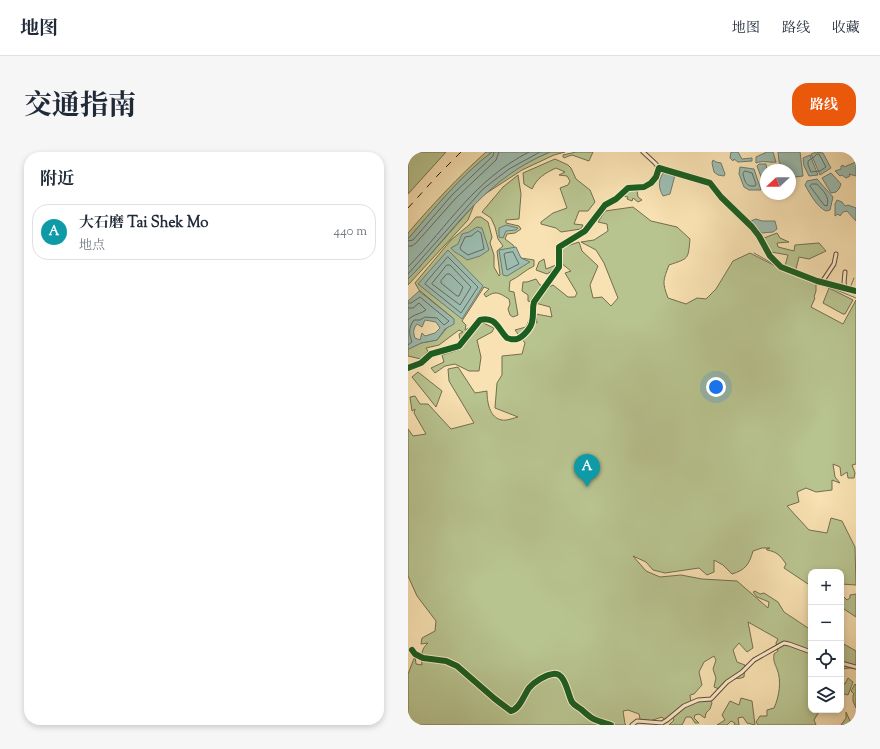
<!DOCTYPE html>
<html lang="zh">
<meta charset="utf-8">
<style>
body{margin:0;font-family:"Sorts Mill Goudy","Noto Serif SC",serif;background:#f6f6f7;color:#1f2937}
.controls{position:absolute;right:12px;bottom:12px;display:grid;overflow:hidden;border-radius:8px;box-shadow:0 2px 6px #0003}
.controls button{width:36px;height:36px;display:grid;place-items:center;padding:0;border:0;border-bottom:1px solid #e0e1e3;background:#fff;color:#1f2937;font:20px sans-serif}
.compass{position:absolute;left:352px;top:12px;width:36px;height:36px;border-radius:50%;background:#fff;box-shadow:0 2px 6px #0003;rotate:248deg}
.you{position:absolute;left:308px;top:235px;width:14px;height:14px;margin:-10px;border:3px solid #fff;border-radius:50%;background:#1a73e8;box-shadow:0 0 0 6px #1a73e833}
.badge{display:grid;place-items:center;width:26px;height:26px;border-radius:50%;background:#ea580c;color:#fff;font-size:13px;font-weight:700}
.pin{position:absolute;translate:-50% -33px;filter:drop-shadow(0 1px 2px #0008)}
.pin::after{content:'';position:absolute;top:21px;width:14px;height:12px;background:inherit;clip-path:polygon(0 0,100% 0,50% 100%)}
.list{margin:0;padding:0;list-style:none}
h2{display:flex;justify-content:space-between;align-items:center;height:52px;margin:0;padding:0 16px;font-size:17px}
h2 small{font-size:13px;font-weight:400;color:#747a83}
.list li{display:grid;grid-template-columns:26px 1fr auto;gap:12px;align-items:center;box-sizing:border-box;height:56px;margin:0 8px 8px;padding:0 8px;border:1px solid #e0e1e3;border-radius:16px}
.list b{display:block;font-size:15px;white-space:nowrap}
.list p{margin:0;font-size:13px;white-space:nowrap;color:#747a83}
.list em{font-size:13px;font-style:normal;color:#747a83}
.icon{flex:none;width:22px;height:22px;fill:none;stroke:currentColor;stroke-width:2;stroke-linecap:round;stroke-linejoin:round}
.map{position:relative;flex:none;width:448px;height:573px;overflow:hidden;border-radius:16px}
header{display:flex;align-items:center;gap:24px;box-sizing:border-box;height:56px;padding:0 20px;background:#fff;border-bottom:1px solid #e0e1e3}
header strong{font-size:19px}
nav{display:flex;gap:22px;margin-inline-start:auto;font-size:14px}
.intro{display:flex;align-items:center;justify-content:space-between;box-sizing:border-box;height:96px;padding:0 24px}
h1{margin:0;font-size:28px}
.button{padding:10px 18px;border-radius:16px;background:#ea580c;color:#fff;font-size:14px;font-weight:700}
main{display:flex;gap:24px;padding:0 24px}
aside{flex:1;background:#fff;border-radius:16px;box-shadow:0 2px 6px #0003}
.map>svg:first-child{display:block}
.green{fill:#b8c490;stroke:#756d4e}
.water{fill:#9dbdb0;stroke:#727a6e;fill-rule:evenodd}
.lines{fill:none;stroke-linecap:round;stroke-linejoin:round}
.shore{stroke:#686a5e;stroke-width:1}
.stream{stroke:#727a6e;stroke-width:1}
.minor-casing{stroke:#644936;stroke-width:5}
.minor{stroke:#faeccd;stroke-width:3}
.rail{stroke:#32160c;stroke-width:1;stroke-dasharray:7 7;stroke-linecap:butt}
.cycleway-casing{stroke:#faeccd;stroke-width:8}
.cycleway{stroke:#1b5e20;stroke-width:6}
</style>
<header>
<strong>地图</strong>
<nav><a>地图</a><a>路线</a><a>收藏</a></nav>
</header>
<div class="intro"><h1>交通指南</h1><a class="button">路线</a></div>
<main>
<aside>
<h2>附近<small></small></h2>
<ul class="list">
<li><span class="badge" style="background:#0f9aa8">A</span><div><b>大石磨 Tai Shek Mo</b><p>地点</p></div><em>440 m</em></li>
</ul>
</aside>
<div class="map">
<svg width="448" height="573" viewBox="0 0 448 573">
<rect width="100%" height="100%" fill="#f8e1b2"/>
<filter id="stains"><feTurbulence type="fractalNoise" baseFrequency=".005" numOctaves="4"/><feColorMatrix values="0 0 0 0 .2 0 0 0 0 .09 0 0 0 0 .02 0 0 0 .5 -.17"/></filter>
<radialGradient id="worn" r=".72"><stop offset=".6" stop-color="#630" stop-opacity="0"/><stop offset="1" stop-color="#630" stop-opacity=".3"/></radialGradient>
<g class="green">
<path d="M0 0H38L0 42Z"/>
<path d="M78 0H84C52 25 26 57 0 87V81C25 52 50 25 78 0Z"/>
<path d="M142 0H157L146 3 114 18 74 44C94 25 117 10 142 0Z"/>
<path d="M168 0H185L181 9 164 3 158 5 157 6 155 5V3Z"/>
<path d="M147 7 160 13 163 16 168 27 182 38 187 50 180 59H171L166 72 175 73 173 77 153 80 148 76 133 72V70L145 61 159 56 152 36 160 33 162 29 159 24 151 23 157 20 148 16C137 21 129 26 124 37L116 32 115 21Z"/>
<path d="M110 23 113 42 111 67 98 68V71L111 74 113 77 107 81 99 82 97 87 105 93 113 106 126 108V114C117 118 111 125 102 129L101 139 106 140 110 163 105 165 102 163 100 157 102 152 101 147C91 141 88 138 78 145L76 142 81 137 76 135 54 169 58 173 57 178 73 170 86 176 84 180 69 188 73 205 71 219H61L47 212 37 214 27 221 23 216 36 210 34 203 50 198 58 191 52 188 51 182 55 180 51 178 31 193 18 196 20 199 13 207 0 204V197L13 191 29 188 46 167 11 138 7 131 43 88 61 73 68 65H73L80 70 84 85 82 91 86 103V115L91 124 92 123 89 99 95 94 90 87 87 75 83 66 74 60 95 35Z"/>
<path d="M226 36 229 38 230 45 234 48 230 50 225 46 224 49 219 47 220 45 214 44V42Z"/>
<path d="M66 53 60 68 0 133V127L7 120Z"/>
<path d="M225 55 243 69 269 75 282 87C280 108 281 106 261 113 255 129 254 130 260 146L278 152 289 146 298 147 308 137 325 109 342 101 385 123 392 124 408 130V139L406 145 407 146 403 155 435 172 448 148V312L444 313 447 321 446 326H440L439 320 433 324 432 315 425 312 427 325 432 331 424 328V338L408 340 398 336 389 340 391 350 379 354 401 378 419 381 423 366 434 369 447 395 448 433 433 432V420H403V434L376 416 378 412C372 403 369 400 359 398L358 397 362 396H354L345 399C341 413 337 418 324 422L315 413 306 408V420L299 423 291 416 257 421 245 418 238 410 225 404 238 419 252 425 273 423 294 427 329 429 360 456 361 450 349 445 345 440 347 439 352 442 356 441 370 450 376 460 403 478V536L401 543 403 545V558H412L406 568 408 573H350L348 570 352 564H359V558L366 556C371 545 374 529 369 517 367 512 365 509 366 502L370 499 368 491 370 487 340 470 345 496 339 500 331 491 325 498 329 510 337 513 336 525C332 527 330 526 326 527 320 529 315 533 311 537L306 535 308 526 305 517 308 508 306 504 296 510 291 520 294 533 286 542 282 543 283 551 290 548 302 547 304 551 302 557 298 561 297 566 291 562 287 563 286 566 291 571H287L283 565H278L274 573H261L266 568 264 564 257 568 254 565 239 570 232 567 231 562 220 558 215 559 217 572 218 573H0V522L7 504 8 512 14 513C13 504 13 497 20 491L13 492 14 486 27 479 28 469 9 444 0 424V277L5 284 18 282 6 261 7 257 4 259 2 245 7 244 12 252H20L43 277 66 271 41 229 40 217 50 215 67 241 79 239C79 249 81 266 94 268 98 269 106 266 110 265L87 256 89 231 94 223V204L114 202 117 191 107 178 118 175 121 168 129 171 128 162 144 165 142 155 120 149V143L114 139 115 130H119L128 127 132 133 141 135 145 133 160 145H167L169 141 157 121 163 119 153 111V96L171 90 174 99 190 114 182 133 185 146 194 145 203 154 210 146 196 111 188 98 173 90 186 88 200 79 199 72 190 70 197 59Z"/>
<path d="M349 78 356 86 369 81 372 86 381 90 369 91 370 95 386 99 387 93 411 91 418 99 401 107 391 105 388 117 377 114 380 103 363 100Z"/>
<path d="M136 107 138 117 148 113 149 116 139 122 128 118 131 110Z"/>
<path d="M421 136 445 148 437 162H435L415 151Z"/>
<path d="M10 220 34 239 28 255 4 225Z"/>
<path d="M433 442 439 448 442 446V443L448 442V465L433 455Z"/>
<path d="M434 491 448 499V517L442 516 433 517V492Z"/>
<path d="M440 526 445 530 440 543 433 541V529L437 532Z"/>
<path d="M447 532 448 533V556L445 549V543L446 542 443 539Z"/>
<path d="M333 546 344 549 347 573 339 571 335 565 330 566 331 573H326L327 571 323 569 319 573H309L317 568 314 563 322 549 331 553Z"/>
<path d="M438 560 442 569 447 573H433L438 566Z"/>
</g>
<g class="water">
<path d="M84 0H142C81 25 49 73 7 120L0 127V87C26 57 52 24 84 0Z"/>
<path d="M323 0H330L334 7 344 6V9L330 10 326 7 325 9 322 6Z"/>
<path d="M359 0H365L368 10C361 11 355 8 348 11V5Z"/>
<path d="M370 0H392L395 24 387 25 382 22V18H375L371 9Z"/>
<path d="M408 0 415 1 423 16 412 23 403 2Z"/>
<path d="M402 3 410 23 401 24 396 14 395 6Z"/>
<path d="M305 8 308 10 313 11 317 22 316 24 310 23 306 20 304 11Z"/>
<path d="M448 10V24L441 22 442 24 438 26 434 23 432 24 427 19 433 17V14L435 13 436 15Z"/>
<path d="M351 12H358L359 18 358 30H355L349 14Z"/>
<path d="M332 15 346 17 353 38H341L336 35 331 22Z"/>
<path d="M256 20 267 23 262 42 255 44C250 35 250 28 256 20Z"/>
<path d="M423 21 433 32 431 37 428 40 423 41 414 26Z"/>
<path d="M409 27 425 45 422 58 418 59C409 55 402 42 397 33L399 29Z"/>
<path d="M429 48 434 50 437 54 440 53 448 56V69L439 59 435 60 432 64 430 62 427 64V52Z"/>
<path d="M348 67 354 69H367L369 77 365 80 354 81 343 69Z"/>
<path d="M98 73 110 76 108 78 98 79 95 86 91 85V76Z"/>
<path d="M69 75 74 76 81 98 72 104 59 108C55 104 46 101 43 96L50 92 54 82 61 80Z"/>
<path d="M108 95 113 106 122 110 99 124 95 123 91 98Z"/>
<path d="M40 98 75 134 54 167 10 132Z"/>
<path d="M11 139 46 167V172L37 177 29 188 13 191 1 197H0V149ZM17 168 28 170 32 176 27 181 17 184 14 181 12 188 7 186C5 180 5 177 9 172L14 175Z"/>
</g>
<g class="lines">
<g class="shore">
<path d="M409 2H411L418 15 412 19 403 20 400 13V9L406 5Z"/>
<path d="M337 19 344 21 348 32 347 34C338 35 337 30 335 22Z"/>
<path d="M404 32H409C415 39 422 44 419 54L416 53 402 34Z"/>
<path d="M70 79 73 81 76 97 60 103 53 98 52 96 57 85 63 84Z"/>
<path d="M0 89 5 88 44 43 85 4 86 0"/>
<path d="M0 94H4L8 91 48 46 88 8 91 0"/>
<path d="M105 100 111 112 99 118 96 102 98 101Z"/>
<path d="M40 105 70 135 53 161 17 132Z"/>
<path d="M39 113H42L63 135 52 153 24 132Z"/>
<path d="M0 115C41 73 66 28 121 0"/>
<path d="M0 122 75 37 101 17 132 0"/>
<path d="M39 122H42L55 135 51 144H49L33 131V129Z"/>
<path d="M0 151H3L12 145 41 169 36 173 29 166 17 165 12 168H6C0 176 1 182 4 190L0 193"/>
<path d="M0 156H5L11 151 18 158C13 162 5 162 0 168"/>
</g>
<g class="stream">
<path d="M346 101 371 115"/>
<path d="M381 120 402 128"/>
<path d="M410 132H414L448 146"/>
<path d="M442 136 446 126"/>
</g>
<g class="minor-casing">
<g id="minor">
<path d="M235 0 247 11 251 16"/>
<path d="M251 16 302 31 313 45 344 75 351 84 362 104 373 115 409 129 448 139"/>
<path d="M437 120 436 131 438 136"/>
<path d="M414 130 426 112 428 102"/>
<path d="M0 216 13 211 23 202 51 194 72 168C88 164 90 177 99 186 102 187 105 188 109 187 115 185 123 176 124 170 126 163 124 157 126 150L151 115V95L177 79 197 53 208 47 220 36 236 35 243 31 248 25 251 16"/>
<path d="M4 498 7 502 15 506 38 509 49 514 87 547 103 559C112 557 116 543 121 536 126 530 137 523 145 522 157 519 160 543 164 550 166 553 170 555 174 558 186 569 187 568 203 573"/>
<path d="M433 511 448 515"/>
<path d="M224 573 229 569 254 571 259 568 276 554 290 548 303 547 319 530 334 520 346 508 376 491 381 492 403 500"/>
</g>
</g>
<use href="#minor" class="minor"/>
<path class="rail" d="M0 56 30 23 53 0"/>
<g class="cycleway-casing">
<g id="cycleway">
<path d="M0 216 13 211 23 202 51 194 72 168C88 164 90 177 99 186 102 187 105 188 109 187 115 185 123 176 124 170 126 163 124 157 126 150L151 115V95L177 79 197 53 208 47 220 36 236 35 243 31 248 25 251 16 302 31 313 45 344 75 351 84 362 104 373 115 409 129 448 139"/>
<path d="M4 498 7 502 15 506 38 509 49 514 87 547 103 559C112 557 116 543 121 536 126 530 137 523 145 522 157 519 160 543 164 550 166 553 170 555 174 558 186 569 187 568 203 573"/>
</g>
</g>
<use href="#cycleway" class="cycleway"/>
</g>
<rect width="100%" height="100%" filter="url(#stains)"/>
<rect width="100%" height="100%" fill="url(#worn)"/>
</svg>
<div class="controls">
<button>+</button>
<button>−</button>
<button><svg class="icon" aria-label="locate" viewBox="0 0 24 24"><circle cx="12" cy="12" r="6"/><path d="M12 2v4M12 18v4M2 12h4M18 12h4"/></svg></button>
<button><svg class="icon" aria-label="layers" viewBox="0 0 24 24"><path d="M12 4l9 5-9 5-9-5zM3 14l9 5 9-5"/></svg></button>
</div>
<svg class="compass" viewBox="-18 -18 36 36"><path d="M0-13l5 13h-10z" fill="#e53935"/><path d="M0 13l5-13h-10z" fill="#747a83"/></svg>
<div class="you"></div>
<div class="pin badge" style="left:179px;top:335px;background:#0f9aa8">A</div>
</div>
</main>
